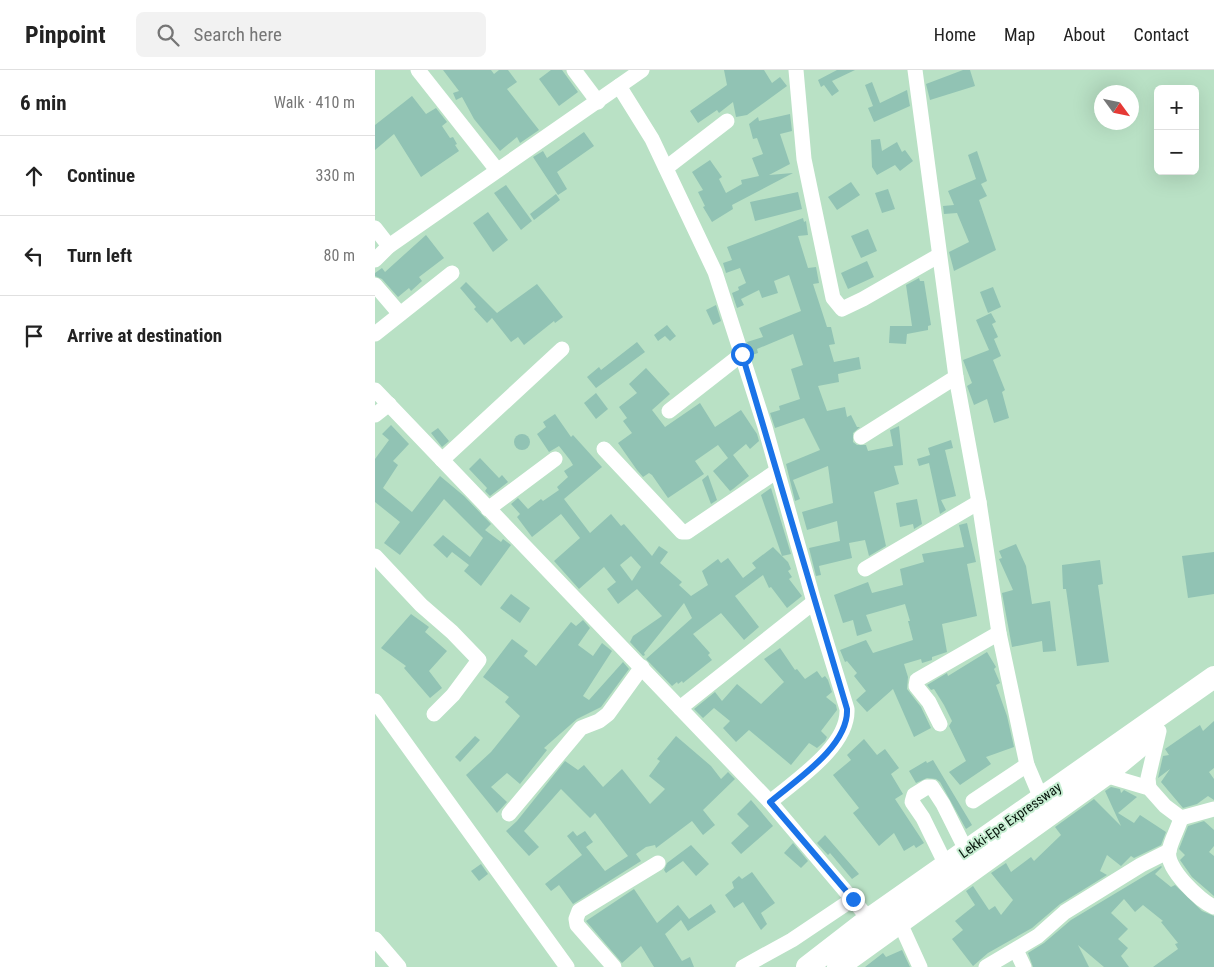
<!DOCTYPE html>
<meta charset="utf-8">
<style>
body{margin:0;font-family:"Roboto Condensed",sans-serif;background:#f2f2f2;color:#222}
.controls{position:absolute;right:15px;top:15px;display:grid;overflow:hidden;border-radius:8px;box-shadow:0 5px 20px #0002}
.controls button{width:45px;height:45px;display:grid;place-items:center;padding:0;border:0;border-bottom:1px solid #e0e0e0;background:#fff;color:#222;font:25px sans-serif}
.compass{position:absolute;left:719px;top:15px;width:45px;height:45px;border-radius:50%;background:#fff;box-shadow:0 5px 20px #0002;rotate:123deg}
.stop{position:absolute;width:15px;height:15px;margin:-11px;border:4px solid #1a73e8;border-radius:50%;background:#fff}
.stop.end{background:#1a73e8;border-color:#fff;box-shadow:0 1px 5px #0008}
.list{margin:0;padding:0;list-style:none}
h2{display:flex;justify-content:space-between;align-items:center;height:65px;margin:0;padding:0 20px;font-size:21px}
h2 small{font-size:16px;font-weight:400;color:#767676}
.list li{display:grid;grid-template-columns:32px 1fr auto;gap:15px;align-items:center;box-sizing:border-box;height:80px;padding:0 20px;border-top:1px solid #e0e0e0}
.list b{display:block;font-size:19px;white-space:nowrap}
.list em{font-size:16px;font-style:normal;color:#767676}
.icon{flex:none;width:28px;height:28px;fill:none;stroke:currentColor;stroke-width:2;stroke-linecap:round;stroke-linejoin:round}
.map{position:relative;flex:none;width:839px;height:897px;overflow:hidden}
header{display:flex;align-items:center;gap:30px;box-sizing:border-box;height:70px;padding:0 25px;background:#fff;border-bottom:1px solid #e0e0e0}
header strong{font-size:24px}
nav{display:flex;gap:28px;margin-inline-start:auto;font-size:18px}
.search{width:350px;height:45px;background:#f2f2f2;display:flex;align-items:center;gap:12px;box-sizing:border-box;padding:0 18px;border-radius:8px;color:#767676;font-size:19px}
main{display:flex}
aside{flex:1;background:#fff}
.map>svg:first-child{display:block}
.building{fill:#91c3b4;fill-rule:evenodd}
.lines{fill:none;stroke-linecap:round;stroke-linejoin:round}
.minor{stroke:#fff;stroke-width:15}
.highway{stroke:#fff;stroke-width:22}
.route{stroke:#1a73e8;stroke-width:6}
.labels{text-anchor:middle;stroke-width:4;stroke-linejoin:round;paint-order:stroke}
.street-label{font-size:14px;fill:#07150c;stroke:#c6eed2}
</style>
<header>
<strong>Pinpoint</strong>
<div class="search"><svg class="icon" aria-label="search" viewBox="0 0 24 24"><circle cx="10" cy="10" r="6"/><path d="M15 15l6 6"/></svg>Search here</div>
<nav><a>Home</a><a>Map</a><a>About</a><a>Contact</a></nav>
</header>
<main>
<aside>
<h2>6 min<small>Walk · 410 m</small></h2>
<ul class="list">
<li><svg class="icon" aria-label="ahead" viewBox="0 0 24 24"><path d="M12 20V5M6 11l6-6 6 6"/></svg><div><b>Continue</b></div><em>330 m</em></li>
<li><svg class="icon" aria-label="left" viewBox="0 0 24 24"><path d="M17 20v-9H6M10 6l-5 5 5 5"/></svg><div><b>Turn left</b></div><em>80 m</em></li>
<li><svg class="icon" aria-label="arrive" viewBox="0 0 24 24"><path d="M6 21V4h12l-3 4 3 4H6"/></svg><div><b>Arrive at destination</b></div></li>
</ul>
</aside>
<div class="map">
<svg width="839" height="897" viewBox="0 0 839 897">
<rect width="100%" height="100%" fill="#b9e1c5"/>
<g class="building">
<path d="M68 0H116L119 4 124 0H133L142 12 132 19 164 60 145 73 142 67 125 81 99 49 87 27 81 30 78 23 84 21Z"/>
<path d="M176 0H187L203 22 184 36 164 9Z"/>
<path d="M349 0H389L397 13 405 7 412 16 372 45 361 47 358 32 344 43 342 40 323 53 315 41 352 15Z"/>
<path d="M462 0H480L457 11 464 21 457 26 449 15 446 17 443 10Z"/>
<path d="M588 0H595L600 16 555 30 551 14Z"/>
<path d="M497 12 505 33 532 20 535 36 499 52 493 38 498 36 490 15Z"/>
<path d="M37 26 51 44 61 38 72 52 67 56 75 68 78 67 82 74 80 75 84 81 46 107 19 64 0 80V55Z"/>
<path d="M415 44 417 61 405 64 415 94 394 105 418 103 357 135 358 139 337 152 328 137 330 136 323 122 328 120 317 102 335 90 347 107 344 109 351 123 367 114 366 110 384 106 377 88 388 84 382 68 378 69 374 54 383 47 384 51Z"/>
<path d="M209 62 219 76 182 102 192 119 183 125 158 87 168 81 172 88Z"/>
<path d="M505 69 507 81 522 72 527 82 530 80 538 91 525 101 520 95 502 105 497 97 496 70Z"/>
<path d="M602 81 612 111 606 114 612 126 604 130 621 180 579 201 574 182 594 172 582 143 569 144 568 136 579 135 573 121 601 109 593 85Z"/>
<path d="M476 112 485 125 462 140 453 127Z"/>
<path d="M131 115 157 151 146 160 119 123Z"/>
<path d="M513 119 520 139 507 143 500 123Z"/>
<path d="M423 122 427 139 380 151 375 132Z"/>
<path d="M181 124 185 130 159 150 155 144Z"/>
<path d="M113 142 133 170 118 182 98 153Z"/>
<path d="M428 148 429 152 431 151 433 165 423 166 433 198 441 197 444 213 438 214 452 257H456L460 274 454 275 459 292 484 287 486 299 463 304 464 312 443 316 452 341 470 337 472 347 476 345 482 357H485L478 363V372L482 375H491L493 381 518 376 515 360 524 356 528 395 519 396 524 414 499 422 511 476 494 486 490 470 474 473 477 488 444 496 446 505 441 506 434 478 465 471 462 451 432 460 427 442 458 433 453 396 418 410 425 429 420 431 411 394 445 380 429 348 400 358 395 343 405 340 404 336 425 329 416 299 428 295 418 264 382 279 383 283 377 285 372 272 388 267 384 258 426 241 414 205 399 211 403 223 387 228 384 220 366 229 369 235 362 238 357 223 364 220 363 217 371 213 365 198 351 203 348 193 357 190 352 177Z"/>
<path d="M493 159 502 181 486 188 476 166Z"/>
<path d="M51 165 69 188 44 207 47 211 36 221 34 218 23 227 7 209 0 206V203L7 198 10 202Z"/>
<path d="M492 191 499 207 473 219 466 203Z"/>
<path d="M544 208 545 211H549L556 255 553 256V260L532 264 531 274 514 273 515 256H537L531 215Z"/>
<path d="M91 212 122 243 162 214 188 247 180 253 179 251 149 275 143 267 136 272 117 248 112 253 99 239 101 237 85 218Z"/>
<path d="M618 217 626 237 613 243 605 222Z"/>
<path d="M341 235 346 251 338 255 331 240Z"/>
<path d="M616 243 621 252 617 254 623 267 619 269 626 286 618 290 630 320 627 322 634 348 619 353 612 329 599 335 592 316 597 313 588 290 614 280 601 250Z"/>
<path d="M292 255 301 266 295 271 290 266 283 271 279 265Z"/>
<path d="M262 272 270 282 221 318 212 307 224 297 226 300Z"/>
<path d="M271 298 295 324 277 340 290 357 325 333 340 357 366 340 382 364 384 371 375 379 371 374 358 385 374 406 358 419 355 421 338 401 353 388 343 375 320 391 329 404 293 428 277 405 274 403 268 407 262 400 243 373 257 363 248 351 252 348 244 337 262 323 254 314Z"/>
<path d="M221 323 233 339 221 349 209 333Z"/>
<path d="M180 344 196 367 198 365 227 397 189 429 215 463 236 444 246 456 249 454 277 486 284 476 293 482 285 493 307 512 304 515 316 526 333 515 327 501 343 489 346 493 353 488 368 508 381 498 377 493 398 477 413 492 416 499 413 501 417 507 414 509 427 526 412 538 396 517 394 518 388 505 360 526 384 557 369 570 346 543 318 564 335 583 333 585 337 590 308 613 307 611 303 614 302 612 297 616 271 589 317 548 309 533 269 583 270 585 268 586 255 572 258 566 287 546 262 519 243 534 232 519 241 512 229 497 204 519 179 491 205 468 186 444 157 467 142 447 145 444 136 434 143 428 153 439 166 429 168 431 184 420 182 417 193 407 189 401 198 395 195 390 184 376 174 382 162 364 171 357 168 352ZM256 486 266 497 257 511 245 495Z"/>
<path d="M16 355 34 374 18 391 23 395 8 418 37 442 65 406 89 426 116 454 110 460 126 472 128 469 136 475 106 516 89 501 94 495 77 482 72 488 58 475 68 465 95 487 108 468 69 429 25 485 9 473 25 452 0 432V389L14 370 7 364Z"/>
<path d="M63 358 74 371 67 377 56 363Z"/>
<circle cx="147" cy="372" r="8"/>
<path d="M576 370 578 378 570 380 581 426 566 430 571 440 565 444 554 393 544 396 542 389 555 385 553 378Z"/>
<path d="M105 388 124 408 127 405 133 412 115 426 110 421 112 418 94 399Z"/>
<path d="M333 405 342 430 336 434 327 410Z"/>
<path d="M396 418 416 484 407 486 386 425Z"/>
<path d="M542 429 547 454 539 459 538 454 525 457 521 433Z"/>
<path d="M592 453 601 492 592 494 602 546 567 554 572 582 557 587V590L547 593 546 589 529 594 533 607 532 619 546 637 556 658 539 667 518 619 492 642 481 630 491 621 479 606 482 603 472 591 470 592 465 580 491 570 498 583 538 570 533 551H535L530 534 491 545 497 561 482 566 478 550 468 553 459 525 493 512 497 523 528 515 525 499 549 492 547 484 589 477 584 455Z"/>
<path d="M641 474 651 496 657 534 675 531 681 581 668 582 667 571 637 577 627 523 638 520 624 489 627 488 624 481Z"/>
<path d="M839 482V524L813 528 807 486Z"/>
<path d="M725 490 728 514 723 515 734 592 702 596 691 519H688L687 495Z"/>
<path d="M136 524 155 538 145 553 125 538Z"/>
<path d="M36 544 54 557 50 562 72 581 54 601 67 618 55 628 29 598 31 596 6 578Z"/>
<path d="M208 550 215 558 203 575 218 586 227 573 237 581 208 626 214 630 248 592 254 599 226 637 202 649 169 678 172 680 145 714 132 703 116 717 132 732 122 743 91 705 116 682 145 646 130 632 134 627 108 607 137 569 153 581 149 586 161 596 196 552 201 556Z"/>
<path d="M405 578 420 600 422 599 430 609 442 601 447 608 450 606 453 610 457 622 451 627 461 635 462 640 446 661 452 667 450 671 442 678 434 673 416 695 374 660 361 672 348 658 355 651 339 638 328 648 319 639 340 622 347 631 362 614 386 634 409 612 389 589Z"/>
<path d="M612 582 621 597 619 599 625 613 621 615 632 646 639 677 611 687 616 694 585 715 574 702 591 691 574 656 577 651 569 635 559 619 556 620 552 615 572 603 573 606Z"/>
<path d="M839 651V698L834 702 839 709V730L833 726 822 734 808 738 786 712 795 699 783 708 788 686 794 685 790 679 816 661 825 655 828 661Z"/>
<path d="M100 666 105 670 85 692 80 687Z"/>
<path d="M301 666 336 696 346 709 353 702 360 709 328 740 340 755 328 765 317 751 281 778 280 775 271 777 261 784 266 791 198 834 184 815 176 821 170 814 207 785 192 766 198 761 202 766 210 761 218 772 211 777 230 801 253 786 220 743 215 748 186 719 149 761 164 777 154 786 131 761 142 751 190 691 203 700 209 695 228 717 247 699 275 734 290 719 274 706 285 691 282 689Z"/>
<path d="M489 669 502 685 510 679 524 698 516 704 528 724 520 729 549 773 541 778 539 775 529 781 519 763 504 776 478 743 484 738 458 705 476 690 472 685Z"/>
<path d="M558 690 597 755 591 759 565 712 561 709 552 708 541 713 534 701 551 691 552 693Z"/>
<path d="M736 717 745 719 746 723 749 720 762 727 743 743 759 753 765 745 791 762 786 775 759 788 756 786 746 796 732 785 725 801 732 805 685 834 657 858 613 883 598 896 577 869 588 860 580 851 600 835 591 821 598 816 614 840 620 836 626 845 638 830 616 803 631 793 636 802 656 787 659 791 686 765 680 757 719 729 746 756 730 721Z"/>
<path d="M376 730 398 756 366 784 356 773 374 756 362 744Z"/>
<path d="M829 751 839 760V776L834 782 839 786V826L817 807 805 790 810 785 804 779 813 756Z"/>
<path d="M450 765 484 804 477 809 455 783 453 785 442 773Z"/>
<path d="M418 773 433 791 426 798 409 783Z"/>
<path d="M316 775 334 794 321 806 308 791 291 803 289 800 292 793Z"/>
<path d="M106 794 113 804 104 811 96 801Z"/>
<path d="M786 796 787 797 780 804 796 817 800 815 827 841 839 846V897H778L803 879 800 874 803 873 786 852 788 851 768 835 760 842 749 829 736 843 753 859 743 869 753 878 746 886 754 897H729L703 875 714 897H658L653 883 669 873 696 850Z"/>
<path d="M377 802 400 833 386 843 392 854 386 860 368 832 359 838 350 825 359 818 357 812 364 806 367 809Z"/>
<path d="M259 819 282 853 303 835 314 849 336 834 341 842 313 861 306 850 290 864 307 891 315 887 319 897H279L266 876 247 893 211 851Z"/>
<path d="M527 880 535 897H490L508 883 511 887Z"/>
</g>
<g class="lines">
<g class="minor">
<path d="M43 0 122 100"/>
<path d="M199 0 223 32"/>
<path d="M421 0 429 89 458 228 467 239 488 229 563 186"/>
<path d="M540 0 581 307 604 432 624 563 652 695 666 728"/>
<path d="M244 16 277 69 340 202 390 357 439 532 472 639C474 676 421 710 395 732"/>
<path d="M291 98 352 51"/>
<path d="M0 158 14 176"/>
<path d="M0 190 14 176 267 0"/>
<path d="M0 215 25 244"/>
<path d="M0 264 77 203"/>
<path d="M0 320 395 732 494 849"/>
<path d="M294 341 367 284"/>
<path d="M0 345 14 334"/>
<path d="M486 367 581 307"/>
<path d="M229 379 307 462H312L402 401"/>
<path d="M67 390 187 279"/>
<path d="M113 439 180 389"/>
<path d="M0 486 46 535 77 562 104 590 78 625 59 644"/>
<path d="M490 499 604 432"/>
<path d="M0 631 192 897"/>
<path d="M305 638 439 532"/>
<path d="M565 654 554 632 541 616 542 610 624 563"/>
<path d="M730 705 774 718 790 736 806 748"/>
<path d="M774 718 773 708 784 661"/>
<path d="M598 731 652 695"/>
<path d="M134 744 206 658 224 651 233 644 267 597"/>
<path d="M806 748C803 759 796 770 794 781 790 798 825 831 839 837"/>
<path d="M806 748 839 739"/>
<path d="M571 795 548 748 537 732 539 725 552 717H557L568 734 592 782"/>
<path d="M525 853 545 897"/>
<path d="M0 869 24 897"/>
<path d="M641 880 649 897"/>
<path d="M239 897 202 855 201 849 204 841 283 793"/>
<path d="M368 897 417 870 478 829"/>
<path d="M611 897 663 866 690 842 766 795 794 781"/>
</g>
<g class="highway">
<path d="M432 897 494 849 839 607"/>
<path d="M463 897 730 705 770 672"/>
</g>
</g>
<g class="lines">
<path class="route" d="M367 284 472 639C474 676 421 710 395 732L478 829"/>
</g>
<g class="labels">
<g class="street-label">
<text transform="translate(635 750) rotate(-35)" y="5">Lekki-Epe Expressway</text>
</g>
</g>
</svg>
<div class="controls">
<button>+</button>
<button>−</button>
</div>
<svg class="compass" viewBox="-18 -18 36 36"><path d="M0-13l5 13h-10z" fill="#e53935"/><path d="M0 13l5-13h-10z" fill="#767676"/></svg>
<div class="stop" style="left:367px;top:284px"></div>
<div class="stop end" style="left:478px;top:829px"></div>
</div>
</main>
